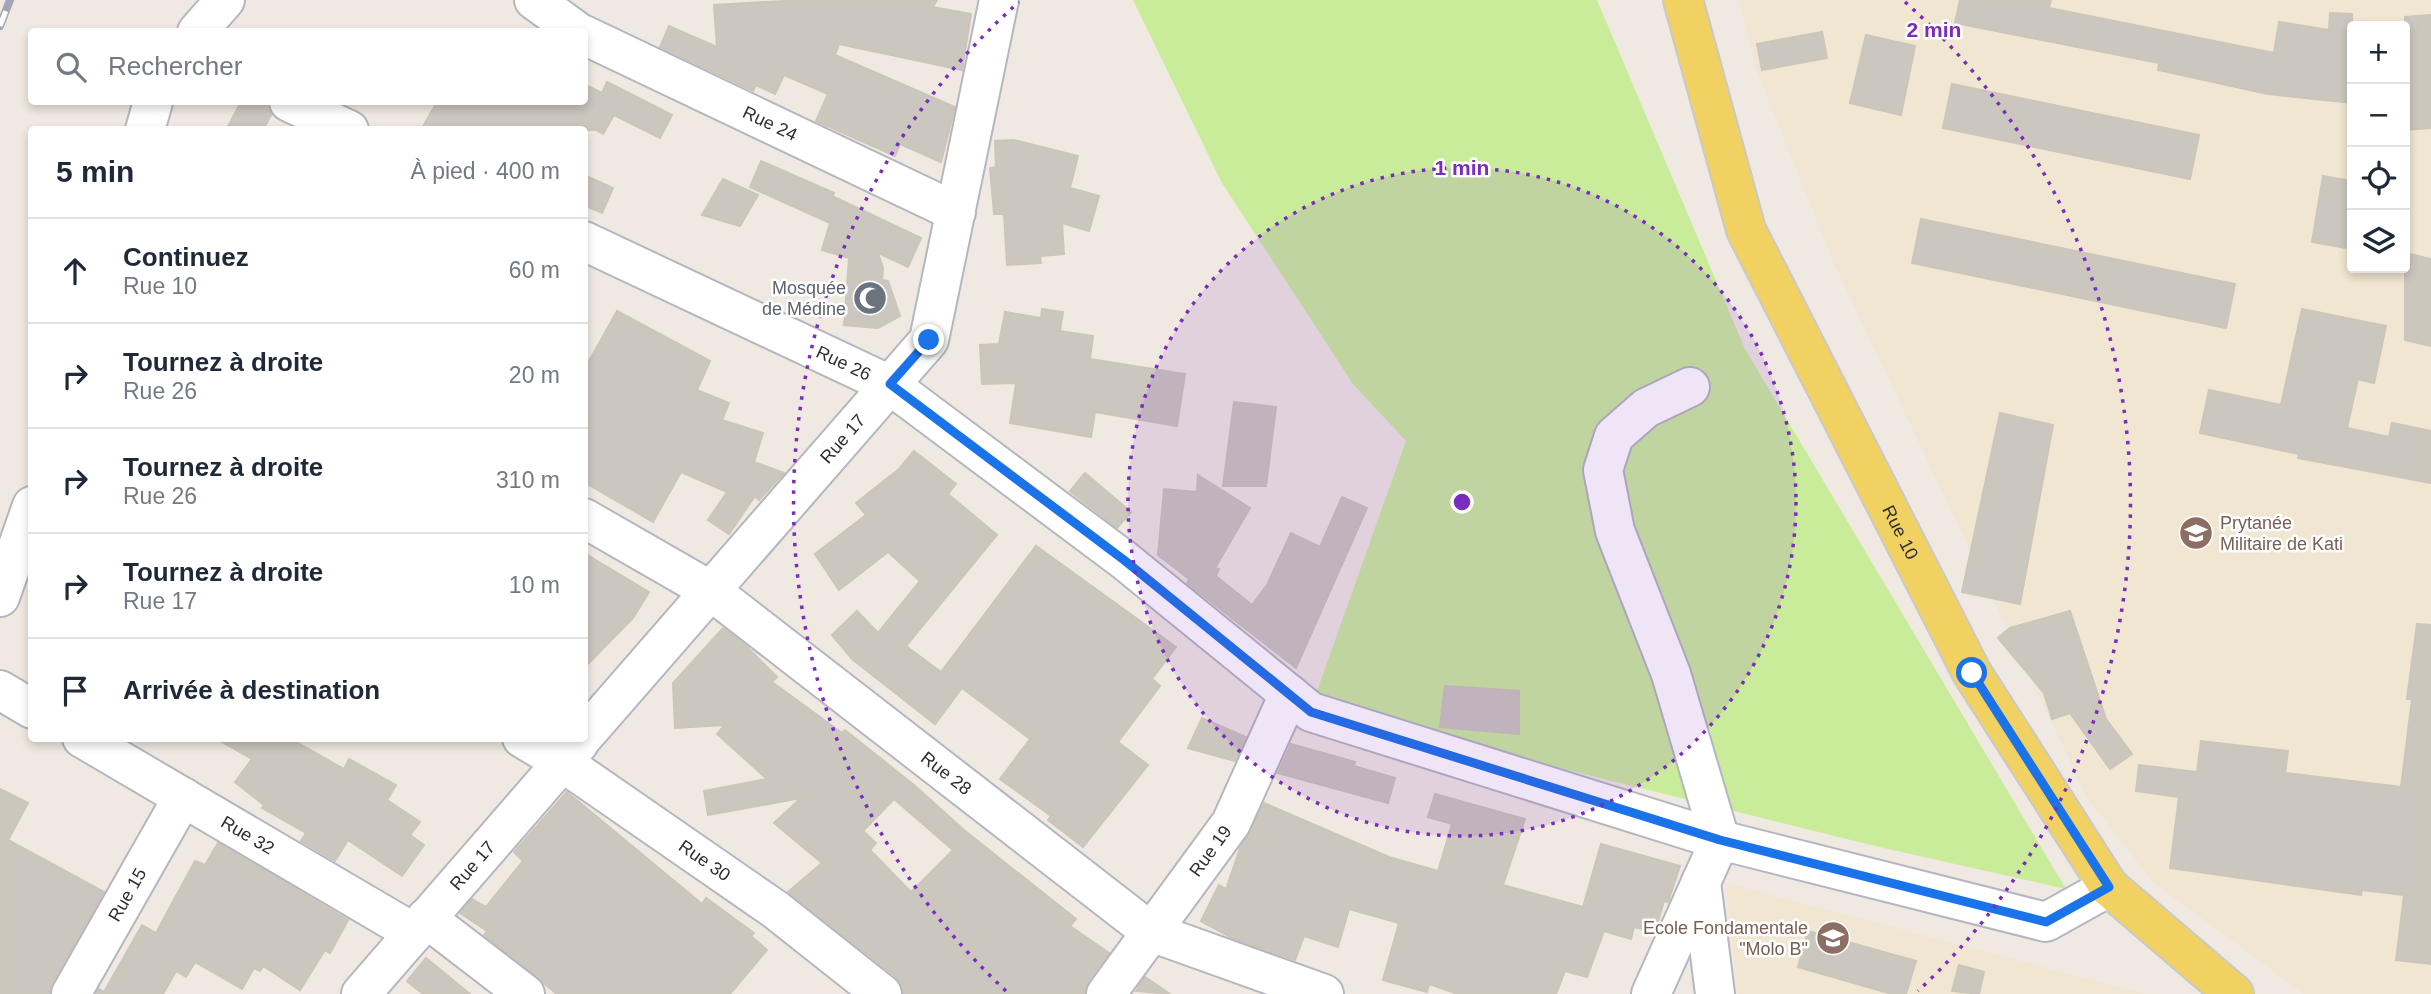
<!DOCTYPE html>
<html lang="fr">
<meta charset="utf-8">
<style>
body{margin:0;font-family:Helvetica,sans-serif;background:#f6f6f7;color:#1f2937}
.controls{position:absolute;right:21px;top:21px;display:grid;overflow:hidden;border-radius:7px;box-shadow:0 4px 10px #0003}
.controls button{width:63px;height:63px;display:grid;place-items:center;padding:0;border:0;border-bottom:2px solid #e0e1e3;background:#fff;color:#1f2937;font:35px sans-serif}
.stop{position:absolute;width:21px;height:21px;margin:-16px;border:5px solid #1a73e8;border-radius:50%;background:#fff}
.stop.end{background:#1a73e8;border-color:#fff;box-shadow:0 2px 7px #0008}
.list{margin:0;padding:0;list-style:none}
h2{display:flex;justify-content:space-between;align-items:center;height:91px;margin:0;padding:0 28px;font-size:30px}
h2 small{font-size:23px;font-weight:400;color:#747a83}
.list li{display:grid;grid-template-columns:46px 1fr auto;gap:21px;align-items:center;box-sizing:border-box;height:105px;padding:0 28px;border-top:2px solid #e0e1e3}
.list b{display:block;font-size:26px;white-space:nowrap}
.list p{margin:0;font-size:23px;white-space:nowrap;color:#747a83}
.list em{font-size:23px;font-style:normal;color:#747a83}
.icon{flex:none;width:38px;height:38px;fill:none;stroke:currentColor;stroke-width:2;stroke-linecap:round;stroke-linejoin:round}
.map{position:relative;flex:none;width:2431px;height:994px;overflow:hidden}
.search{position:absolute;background:#fff;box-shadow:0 4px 10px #0003;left:28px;top:28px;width:560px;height:77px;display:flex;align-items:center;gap:18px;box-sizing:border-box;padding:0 24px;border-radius:7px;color:#747a83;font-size:26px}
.panel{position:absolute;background:#fff;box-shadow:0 4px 10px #0003;left:28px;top:126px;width:560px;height:616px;border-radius:7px}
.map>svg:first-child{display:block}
.education{fill:#f0e6d1;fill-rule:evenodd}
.pitch{fill:#c9ec9a}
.building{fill:#cbc7bf;stroke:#cbc5ba;stroke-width:2;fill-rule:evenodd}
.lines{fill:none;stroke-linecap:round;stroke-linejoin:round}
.minor-casing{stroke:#b4b7c1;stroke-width:42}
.major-casing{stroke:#c9c9c9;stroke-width:42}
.minor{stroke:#fff;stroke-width:38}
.major{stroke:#f2d163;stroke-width:38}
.rail-casing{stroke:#a3a6b8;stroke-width:8}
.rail{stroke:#fff;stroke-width:5;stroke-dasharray:16;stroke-linecap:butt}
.route{stroke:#1a73e8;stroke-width:9}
.ring{fill:none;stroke:#7b2cbf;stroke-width:3.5;stroke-dasharray:3.5 7}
.labels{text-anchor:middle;stroke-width:5;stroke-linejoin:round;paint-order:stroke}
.street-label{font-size:18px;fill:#2e2e2e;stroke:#fff}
.worship-label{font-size:18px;fill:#5b616d;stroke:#fff;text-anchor:end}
.education-label{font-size:18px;fill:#785e54;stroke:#fff;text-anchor:start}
.centre{fill:#7b2cbf;stroke:#fff;stroke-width:3.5}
.ring-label{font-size:21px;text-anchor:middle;font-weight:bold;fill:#7b2cbf;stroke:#fff;stroke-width:5;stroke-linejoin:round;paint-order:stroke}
</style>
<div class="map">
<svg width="2431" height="994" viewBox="0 0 2431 994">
<rect width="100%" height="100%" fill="#efe9e1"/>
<g class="education">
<path d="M1739 0H2431V994H2304L2154 883 2088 799 1834 264 1755 66ZM2352 26H2405V268H2352Z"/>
<path d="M1726 883 2145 994H1737Z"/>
</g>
<path class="pitch" d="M1133 0H1597L1745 349 2066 889 1875 846 1495 752 1316 694 1406 441 1353 384 1222 183Z"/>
<g class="building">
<path d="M801 0H937L933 7 971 14 962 70 839 44 835 55 955 107 941 162 900 144 895 156 816 121 828 94 784 75 775 94 756 85 753 91 660 47 669 26 717 47 714 5Z"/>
<path d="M1960 0H2051L2049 8 2274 53 2279 22 2329 30 2330 13 2352 14V103L2268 94 2158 70 2159 63 1955 23Z"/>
<path d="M2431 15V128L2405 130V17Z"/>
<path d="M1822 32 1827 58 1762 70 1757 44Z"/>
<path d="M1866 35 1915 46 1901 115 1850 103Z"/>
<path d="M607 82 672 115 660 138 614 115 603 134 596 130H421L437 102H584V84L602 93Z"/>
<path d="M1952 84 2199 135 2190 179 1943 128Z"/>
<path d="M241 102H268L271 115 263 130H226Z"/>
<path d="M1014 140 1078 156 1070 188 1099 196 1089 231 1062 223 1064 254 1040 256 1041 263 1007 265 1004 214H994L990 168 996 167 995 141Z"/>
<path d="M761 161 834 193 832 196 921 238 908 267 878 253 883 268 882 280 888 281 900 316 878 328 844 325 849 258 822 250 830 223 750 187Z"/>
<path d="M584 175 613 188 602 213 584 205Z"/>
<path d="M2323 176 2352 181V249L2312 242Z"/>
<path d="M723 179 758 195 740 226 702 215Z"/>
<path d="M1921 219 2235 284 2226 328 1912 263Z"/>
<path d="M2405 253 2431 259V346L2405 340Z"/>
<path d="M1042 309 1063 312 1060 331 1093 336 1090 359 1185 374 1177 426 1095 412 1091 437 1010 423 1016 383 982 384 980 345 999 344 1005 312 1041 318Z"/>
<path d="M2302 309 2386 326 2374 383 2358 379 2347 428 2389 437 2392 423 2431 431V483L2298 458 2299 454 2200 433 2209 390 2281 405Z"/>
<path d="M617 311 710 361 697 390 729 403 722 420 763 433 754 462 784 473 759 500 755 496 729 534 708 520 727 492 681 472 653 522 584 482V370Z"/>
<path d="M1234 402 1276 407 1266 486H1223Z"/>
<path d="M2000 413 2053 425 2020 604 1962 592Z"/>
<path d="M914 451 956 484 948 494 997 535 906 646 941 672 1036 546 1176 647 1152 679 1160 686 1118 742 1148 765 1083 847 1048 820 1051 816 1000 779 1030 739 962 688 935 724 852 659 832 635 857 611 878 633 920 581 888 552 839 590 815 554 866 515 856 503 899 469Z"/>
<path d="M1085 473 1131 512 1117 528 1070 491Z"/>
<path d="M1198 475 1250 508 1215 568 1219 569 1216 576 1252 605 1267 585 1291 533 1320 547 1342 497 1367 508 1296 668 1206 598 1187 583 1189 579 1158 555 1164 489 1197 492Z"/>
<path d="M584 553 649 592 633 618 584 668Z"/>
<path d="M2070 611 2106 719 2132 754 2110 769 2070 713 2052 719 2044 693 1998 638 2010 628Z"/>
<path d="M2417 624 2431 625V964L2396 960 2404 895 2362 890 2361 895 2170 868 2179 797 2136 791 2139 765 2197 772 2201 741 2288 751 2285 773 2401 787 2412 699H2407Z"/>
<path d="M723 628 746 646 777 677 772 682 842 733 845 730 914 785 964 830 1076 919 1070 926 1109 953 1088 981 1085 994H903L896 977 788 892 822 863 774 823 801 798 708 815 704 791 767 779 717 734 725 725 675 728 673 683ZM894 799 953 850 911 892 870 850 876 843 863 831Z"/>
<path d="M1445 686 1519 691V734L1440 727Z"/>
<path d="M1202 718 1246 737 1235 761 1188 748Z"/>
<path d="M215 738H289L344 769 349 759 396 785 387 800 420 822 410 835 424 845 402 876 348 840 335 861 301 841 306 833 262 808 264 805 235 782 252 759Z"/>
<path d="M1291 744 1355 762 1354 766 1395 778 1388 803 1278 773Z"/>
<path d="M0 789 28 803 8 840 104 892 52 983 49 994H0Z"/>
<path d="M567 792 702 904 706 898 754 933 751 936 767 950 730 994H557L484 935 487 931 460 913 472 899 486 907 523 861 514 852Z"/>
<path d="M1435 794 1525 819 1503 885 1583 907 1601 844 1680 866 1668 902 1664 901 1655 932 1634 927 1631 939 1604 931 1587 977 1565 971 1556 994H1458L1429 984 1427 992 1383 980 1399 923 1349 909 1338 947 1304 936 1295 960 1232 938 1201 921 1219 885 1226 889 1241 846 1264 803 1389 857 1438 871 1452 824 1428 817Z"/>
<path d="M218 843 348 920 330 953 325 950 300 990 263 966 260 971 254 968 242 989 195 962 186 977 176 971 163 994H96L99 989 104 992 142 925 156 933 195 861 205 865Z"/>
<path d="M1808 931 1916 961 1906 994H1892L1798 967Z"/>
<path d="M426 958 470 994H423L407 981Z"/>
<path d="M1959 965 1984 972 1979 994 1952 991Z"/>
<path d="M1145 977 1170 994 1136 991Z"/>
</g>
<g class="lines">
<g class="minor-casing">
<g id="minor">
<path d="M534 0 578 32"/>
<path d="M197 32 225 0"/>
<path id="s1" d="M584 35 956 212"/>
<path d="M289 102 349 130"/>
<path d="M145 130 153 102"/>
<path id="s2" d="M584 241 890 385 1124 560 1311 712 1720 840 2046 922 2109 887"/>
<path id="s3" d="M584 518 711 591 1151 932 1324 994"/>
<path d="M0 597 32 506"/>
<path d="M0 690 32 709"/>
<path id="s4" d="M584 736 929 340 999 0"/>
<path id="s5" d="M82 738 414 933"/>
<path id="s6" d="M522 738 562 762 776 910 882 994"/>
<path d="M1701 882 1715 994"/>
<path d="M426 918 525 994"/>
<path id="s7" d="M71 994 183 797"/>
<path id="s8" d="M361 994 579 743"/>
<path id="s9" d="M1106 994 1231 823 1289 694"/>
<path d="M1651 994 1720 840 1671 674 1615 531 1603 470 1614 436 1646 408 1690 387"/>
</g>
</g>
<g class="major-casing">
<g id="major">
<path id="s10" d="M1683 0 1746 230 1972 673 2109 887 2234 994"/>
</g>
</g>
<use href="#minor" class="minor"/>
<use href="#major" class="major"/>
<g class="rail-casing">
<path id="rail" d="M0 26 10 0"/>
</g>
<use href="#rail" class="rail"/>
</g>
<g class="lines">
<path class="route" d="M929 340 890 384 1124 560 1311 712 1720 840 2046 922 2109 887 1972 673"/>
</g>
<circle cx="1462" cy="502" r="334" fill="#7b2cbf" fill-opacity=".12"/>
<g class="ring">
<circle cx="1462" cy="502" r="334"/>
<path d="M1006 991A668 668 0 0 1 1019 2M1905 2A668 668 0 0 1 1918 991"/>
</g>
<defs>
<g id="mosque-disc" transform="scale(1.75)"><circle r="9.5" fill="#6b7280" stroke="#fff"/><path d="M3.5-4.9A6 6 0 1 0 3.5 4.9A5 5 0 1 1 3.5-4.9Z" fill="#fff"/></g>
<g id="school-disc" transform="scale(1.75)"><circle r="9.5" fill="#8d6e63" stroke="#fff"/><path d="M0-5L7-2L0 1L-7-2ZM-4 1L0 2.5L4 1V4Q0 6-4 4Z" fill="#fff"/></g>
</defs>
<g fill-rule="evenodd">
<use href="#mosque-disc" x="870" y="298"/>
<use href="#school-disc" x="2196" y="533"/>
<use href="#school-disc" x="1833" y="938"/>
</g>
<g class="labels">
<g class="street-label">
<text dy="6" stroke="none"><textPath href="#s1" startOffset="206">Rue 24</textPath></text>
<text dy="6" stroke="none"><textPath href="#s2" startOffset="287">Rue 26</textPath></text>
<text dy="6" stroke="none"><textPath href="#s4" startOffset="394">Rue 17</textPath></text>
<text dy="6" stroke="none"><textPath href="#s10" startOffset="578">Rue 10</textPath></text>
<text dy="6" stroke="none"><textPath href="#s3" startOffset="444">Rue 28</textPath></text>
<text dy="6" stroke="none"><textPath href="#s5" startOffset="192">Rue 32</textPath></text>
<text dy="6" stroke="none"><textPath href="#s9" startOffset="177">Rue 19</textPath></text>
<text dy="6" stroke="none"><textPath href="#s6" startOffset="220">Rue 30</textPath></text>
<text dy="6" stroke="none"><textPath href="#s8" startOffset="170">Rue 17</textPath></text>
<text dy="6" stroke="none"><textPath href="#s7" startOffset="114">Rue 15</textPath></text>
</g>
<g class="worship-label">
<text x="846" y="294">Mosquée<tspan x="846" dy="21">de Médine</tspan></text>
</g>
<g class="education-label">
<text x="2220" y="529">Prytanée<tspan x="2220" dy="21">Militaire de Kati</tspan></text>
<text x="1808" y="934" text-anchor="end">Ecole Fondamentale<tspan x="1808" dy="21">"Molo B"</tspan></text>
</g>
</g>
<circle cx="1462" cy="502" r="10" class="centre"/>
<g class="ring-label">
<text x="1934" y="37">2 min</text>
<text x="1462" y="175">1 min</text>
</g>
</svg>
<div class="controls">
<button>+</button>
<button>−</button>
<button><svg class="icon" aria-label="locate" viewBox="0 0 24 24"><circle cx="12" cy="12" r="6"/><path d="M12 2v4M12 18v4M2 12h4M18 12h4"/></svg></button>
<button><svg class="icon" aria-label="layers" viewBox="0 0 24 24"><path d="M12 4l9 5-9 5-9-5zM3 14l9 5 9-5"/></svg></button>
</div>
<div class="stop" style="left:1972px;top:673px"></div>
<div class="stop end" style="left:929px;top:340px"></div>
<div class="search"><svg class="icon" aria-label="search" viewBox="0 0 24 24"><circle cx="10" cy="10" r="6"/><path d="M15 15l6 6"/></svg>Rechercher</div>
<section class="panel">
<h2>5 min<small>À pied · 400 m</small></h2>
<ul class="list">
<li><svg class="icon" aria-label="ahead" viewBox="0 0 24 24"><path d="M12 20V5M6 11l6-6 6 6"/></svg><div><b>Continuez</b><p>Rue 10</p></div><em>60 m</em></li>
<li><svg class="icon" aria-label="right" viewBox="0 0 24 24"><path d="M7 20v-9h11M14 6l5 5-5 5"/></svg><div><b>Tournez à droite</b><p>Rue 26</p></div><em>20 m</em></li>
<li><svg class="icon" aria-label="right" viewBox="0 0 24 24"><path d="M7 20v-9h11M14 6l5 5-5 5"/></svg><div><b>Tournez à droite</b><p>Rue 26</p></div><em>310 m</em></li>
<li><svg class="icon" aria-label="right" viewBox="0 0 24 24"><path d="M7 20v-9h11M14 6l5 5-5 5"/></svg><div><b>Tournez à droite</b><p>Rue 17</p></div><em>10 m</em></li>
<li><svg class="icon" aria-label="arrive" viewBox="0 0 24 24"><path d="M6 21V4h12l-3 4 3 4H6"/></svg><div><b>Arrivée à destination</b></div></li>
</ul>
</section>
</div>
